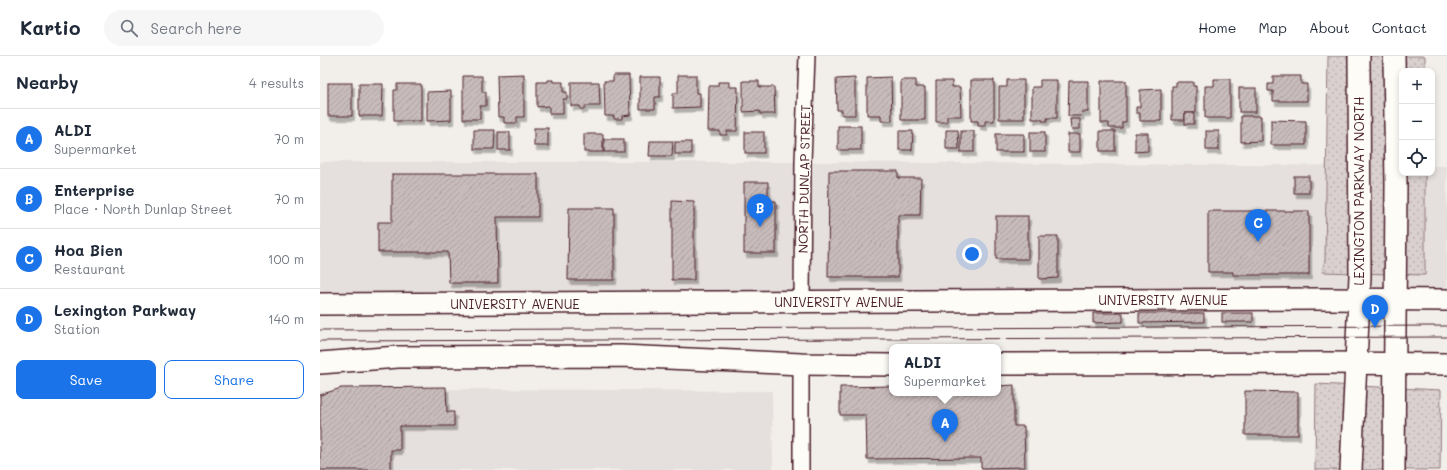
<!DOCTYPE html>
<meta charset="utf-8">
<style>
body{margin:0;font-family:Mali,sans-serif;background:#f6f6f7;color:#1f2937}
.controls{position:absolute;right:12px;top:12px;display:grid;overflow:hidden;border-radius:8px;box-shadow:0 2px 6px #0003}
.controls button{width:36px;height:36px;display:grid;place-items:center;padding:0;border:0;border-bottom:1px solid #e0e1e3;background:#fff;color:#1f2937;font:20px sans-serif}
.you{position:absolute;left:652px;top:198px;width:14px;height:14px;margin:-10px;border:3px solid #fff;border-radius:50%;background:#1a73e8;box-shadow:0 0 0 6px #1a73e833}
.badge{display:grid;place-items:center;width:26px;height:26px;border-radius:50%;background:#1a73e8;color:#fff;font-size:13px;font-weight:700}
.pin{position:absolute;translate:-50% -33px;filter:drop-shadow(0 1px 2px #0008)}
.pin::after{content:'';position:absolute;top:21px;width:14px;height:12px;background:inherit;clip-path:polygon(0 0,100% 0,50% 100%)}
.popup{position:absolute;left:569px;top:288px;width:112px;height:52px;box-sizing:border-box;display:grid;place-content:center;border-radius:8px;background:#fff;filter:drop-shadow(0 1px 3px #0005);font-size:13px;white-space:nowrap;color:#747a83}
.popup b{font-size:15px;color:#1f2937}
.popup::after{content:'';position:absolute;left:50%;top:100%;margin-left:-8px;border:8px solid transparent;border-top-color:#fff}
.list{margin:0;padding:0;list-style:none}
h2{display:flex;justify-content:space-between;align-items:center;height:52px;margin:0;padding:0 16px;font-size:17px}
h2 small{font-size:13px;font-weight:400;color:#747a83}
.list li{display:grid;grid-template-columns:26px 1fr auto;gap:12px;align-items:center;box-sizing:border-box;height:60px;padding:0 16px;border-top:1px solid #e0e1e3}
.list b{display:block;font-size:15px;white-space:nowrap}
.list p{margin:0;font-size:13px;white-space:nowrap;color:#747a83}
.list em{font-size:13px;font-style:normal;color:#747a83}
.actions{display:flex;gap:8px;padding:12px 16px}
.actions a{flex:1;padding:9px 0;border:1px solid #1a73e8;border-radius:8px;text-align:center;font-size:14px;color:#1a73e8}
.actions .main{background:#1a73e8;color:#fff}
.icon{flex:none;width:22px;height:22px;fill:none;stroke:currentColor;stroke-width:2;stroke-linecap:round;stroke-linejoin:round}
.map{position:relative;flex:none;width:1127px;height:414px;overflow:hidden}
header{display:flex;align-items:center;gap:24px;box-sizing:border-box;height:56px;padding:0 20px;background:#fff;border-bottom:1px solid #e0e1e3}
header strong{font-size:19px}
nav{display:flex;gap:22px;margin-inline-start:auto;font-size:14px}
.search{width:280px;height:36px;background:#f6f6f7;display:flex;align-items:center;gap:10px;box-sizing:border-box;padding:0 14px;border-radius:22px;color:#747a83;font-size:15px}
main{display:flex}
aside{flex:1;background:#fff}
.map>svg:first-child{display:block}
.built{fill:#e5dfdd}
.park{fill:url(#park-dots);stroke:#92787d}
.building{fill:url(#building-hatch);stroke:#4a1f2b;filter:url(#shadow)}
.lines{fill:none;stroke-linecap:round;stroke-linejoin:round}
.minor-casing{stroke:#4a1f2b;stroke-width:18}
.secondary-casing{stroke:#4a1f2b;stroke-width:24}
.minor{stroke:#fdfcf7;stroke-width:15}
.secondary{stroke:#fdfcf7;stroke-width:21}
.tram{stroke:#4a1f2b;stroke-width:1}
.labels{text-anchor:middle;stroke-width:3;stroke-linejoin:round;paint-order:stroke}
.street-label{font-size:13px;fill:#4a1f2b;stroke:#fdfcf7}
</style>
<header>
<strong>Kartio</strong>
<div class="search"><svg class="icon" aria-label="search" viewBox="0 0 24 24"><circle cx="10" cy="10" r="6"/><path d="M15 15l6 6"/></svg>Search here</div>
<nav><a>Home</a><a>Map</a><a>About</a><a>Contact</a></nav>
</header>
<main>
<aside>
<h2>Nearby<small>4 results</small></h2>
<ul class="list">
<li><span class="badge">A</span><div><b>ALDI</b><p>Supermarket</p></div><em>70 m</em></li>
<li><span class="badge">B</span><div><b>Enterprise</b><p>Place · North Dunlap Street</p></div><em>70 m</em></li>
<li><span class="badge">C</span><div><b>Hoa Bien</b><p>Restaurant</p></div><em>100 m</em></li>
<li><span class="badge">D</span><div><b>Lexington Parkway</b><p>Station</p></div><em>140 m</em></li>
</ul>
<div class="actions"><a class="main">Save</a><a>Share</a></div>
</aside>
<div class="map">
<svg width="1127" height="414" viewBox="0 0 1127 414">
<defs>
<pattern id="park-dots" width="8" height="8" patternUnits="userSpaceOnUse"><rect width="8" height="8" fill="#d9d0cf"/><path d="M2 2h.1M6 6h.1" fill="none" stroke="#bcb2b2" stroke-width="1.8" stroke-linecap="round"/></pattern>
<pattern id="building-hatch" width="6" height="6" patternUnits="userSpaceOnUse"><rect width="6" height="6" fill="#c8bbbb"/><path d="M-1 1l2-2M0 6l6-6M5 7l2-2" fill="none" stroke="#ada0a1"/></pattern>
<filter id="shadow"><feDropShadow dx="2.5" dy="4.5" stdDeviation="0" flood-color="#0004"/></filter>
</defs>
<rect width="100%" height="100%" fill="#f2efeb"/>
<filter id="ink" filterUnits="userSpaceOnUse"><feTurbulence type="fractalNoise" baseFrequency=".025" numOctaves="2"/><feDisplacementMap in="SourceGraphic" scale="8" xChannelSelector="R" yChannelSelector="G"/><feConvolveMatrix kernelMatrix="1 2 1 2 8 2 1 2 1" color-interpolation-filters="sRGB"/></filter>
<g filter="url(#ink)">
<g class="built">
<path d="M0 106H483L1082 110V117H1112V110H1127V233L0 237Z"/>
<path d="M152 333 452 335 453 414H0V335Z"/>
</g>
<g class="park">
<path d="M1008 0H1105V15H1082V117H1105V219L1002 216 1005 204Z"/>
<path d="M996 328 1121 334 1120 414H995Z"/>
</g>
<g class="building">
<path d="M204 18V61H197V67H184V61H178L177 19Z"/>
<path d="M293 19H309L310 59 302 60V63H294V60H285L284 25H293Z"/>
<path d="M358 19H376V37H380V51L353 52V37H358Z"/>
<path d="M143 20H162V36H166V50H160V63H143Z"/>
<path d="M953 20H981V28H987V45H953V35H948V28H953Z"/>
<path d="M320 21H340V41H335V53H320Z"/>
<path d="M571 21 572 65H561V59H547V22Z"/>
<path d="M535 22V59H522V54H517L516 23Z"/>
<path d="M894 23H910V62H885V30H894Z"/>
<path d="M228 24H233V26H243V36H247V43H243V58H229V50L217 51V26H228Z"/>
<path d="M581 24H596V31H605V64H581Z"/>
<path d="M651 24H674V65H665V70H658V65H651Z"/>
<path d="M687 24H704V63H679V31H687Z"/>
<path d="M720 24H737V62H727V65H722V63H712V31H720Z"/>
<path d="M423 25H439V31H454L455 58H440V55L423 56Z"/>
<path d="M616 25H632V31H640L641 60H627V66H616Z"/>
<path d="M749 25H768V56H762L761 60H748Z"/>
<path d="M781 25H806V66H802V72H789V67H781Z"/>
<path d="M251 26H279L280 50H265V53H260V50H251Z"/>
<path d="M398 26H409V31H418L417 75H407V79H400V75H388L389 30H398Z"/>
<path d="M856 26H873V30H876V57H865V64H852V30H856Z"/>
<rect x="8" y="27" width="24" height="33"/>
<path d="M39 28H63L62 60H39Z"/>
<path d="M77 28H101V65H74V34H77Z"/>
<rect x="919" y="32" width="17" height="24"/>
<path d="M841 33V65H820V57H816V51H820V34Z"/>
<path d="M131 35V64L107 65V36Z"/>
<rect x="865" y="57" width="9" height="11"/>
<path d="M921 60H941V85L921 86Z"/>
<path d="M750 63H760V73H751Z"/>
<path d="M951 64 986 65V89H951Z"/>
<rect x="518" y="70" width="23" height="24"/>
<rect x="214" y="72" width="14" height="18"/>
<path d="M154 74H175L174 93H154Z"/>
<path d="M626 74H638L639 93H626Z"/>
<path d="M579 75H593L592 94H579Z"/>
<rect x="641" y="75" width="13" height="21"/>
<rect x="780" y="75" width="15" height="20"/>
<rect x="886" y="75" width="13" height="19"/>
<rect x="178" y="76" width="12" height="18"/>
<rect x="425" y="76" width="19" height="21"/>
<rect x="710" y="76" width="15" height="20"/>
<path d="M815 77H828V95L815 96Z"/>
<rect x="264" y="78" width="19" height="18"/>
<rect x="676" y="78" width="28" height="18"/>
<rect x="748" y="78" width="12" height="18"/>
<rect x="284" y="83" width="20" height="13"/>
<path d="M330 85H353L352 100H329Z"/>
<rect x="355" y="86" width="16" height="12"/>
<path d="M509 115H578V122H601L600 159H578V221H508Z"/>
<path d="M72 118H218V161H177L178 227H129L128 196H58V166H72Z"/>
<rect x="974" y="120" width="15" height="17"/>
<path d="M424 126H448V145H456V197H424Z"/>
<path d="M352 145 374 146V224H352Z"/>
<path d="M249 152H294V224H248Z"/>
<path d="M888 155H989V219H913V216H888Z"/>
<rect x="676" y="160" width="32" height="43"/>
<path d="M719 180H738V222L719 223Z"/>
<path d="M773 257H803V266L773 267Z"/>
<path d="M819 257H884V266L819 267Z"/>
<rect x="902" y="257" width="31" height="9"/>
<path d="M694 329V370H704L705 411 661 412V402L547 403 546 359H520V331L572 330V337H678V330Z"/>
<path d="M126 331 127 356H134V370H80V394H71V414H0V339L21 332Z"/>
<path d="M925 335 978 336V379H925Z"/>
</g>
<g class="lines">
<g class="minor-casing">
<g id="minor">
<path d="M482 246 483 106 487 0"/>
<path d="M481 308V414"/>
</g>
</g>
<g class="secondary-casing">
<g id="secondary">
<path d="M0 248 1005 243 1127 244"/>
<path d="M0 307 78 301 301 300 481 308 572 309"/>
<path d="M678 308 1006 307 1127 308"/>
<path d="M1031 414 1040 220 1039 0"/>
<path d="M1074 414 1076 128 1074 0"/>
</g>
</g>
<use href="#minor" class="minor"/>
<use href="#secondary" class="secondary"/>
<g class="tram">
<path d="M0 274 1127 270"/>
<path d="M0 285 1127 281"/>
</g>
</g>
</g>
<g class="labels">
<g class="street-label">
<text transform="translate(484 123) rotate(-89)" y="5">NORTH DUNLAP STREET</text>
<text transform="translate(1039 135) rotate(-90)" y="5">LEXINGTON PARKWAY NORTH</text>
<text x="843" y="249">UNIVERSITY AVENUE</text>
<text x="519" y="251">UNIVERSITY AVENUE</text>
<text x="195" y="253">UNIVERSITY AVENUE</text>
</g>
</g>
</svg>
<div class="controls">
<button>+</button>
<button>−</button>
<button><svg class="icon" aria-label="locate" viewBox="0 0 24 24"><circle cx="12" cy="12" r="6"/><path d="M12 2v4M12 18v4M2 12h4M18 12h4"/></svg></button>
</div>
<div class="you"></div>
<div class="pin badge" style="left:625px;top:386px">A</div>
<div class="popup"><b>ALDI</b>Supermarket</div>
<div class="pin badge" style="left:440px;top:171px">B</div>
<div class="pin badge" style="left:938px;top:186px">C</div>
<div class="pin badge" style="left:1055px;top:272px">D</div>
</div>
</main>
